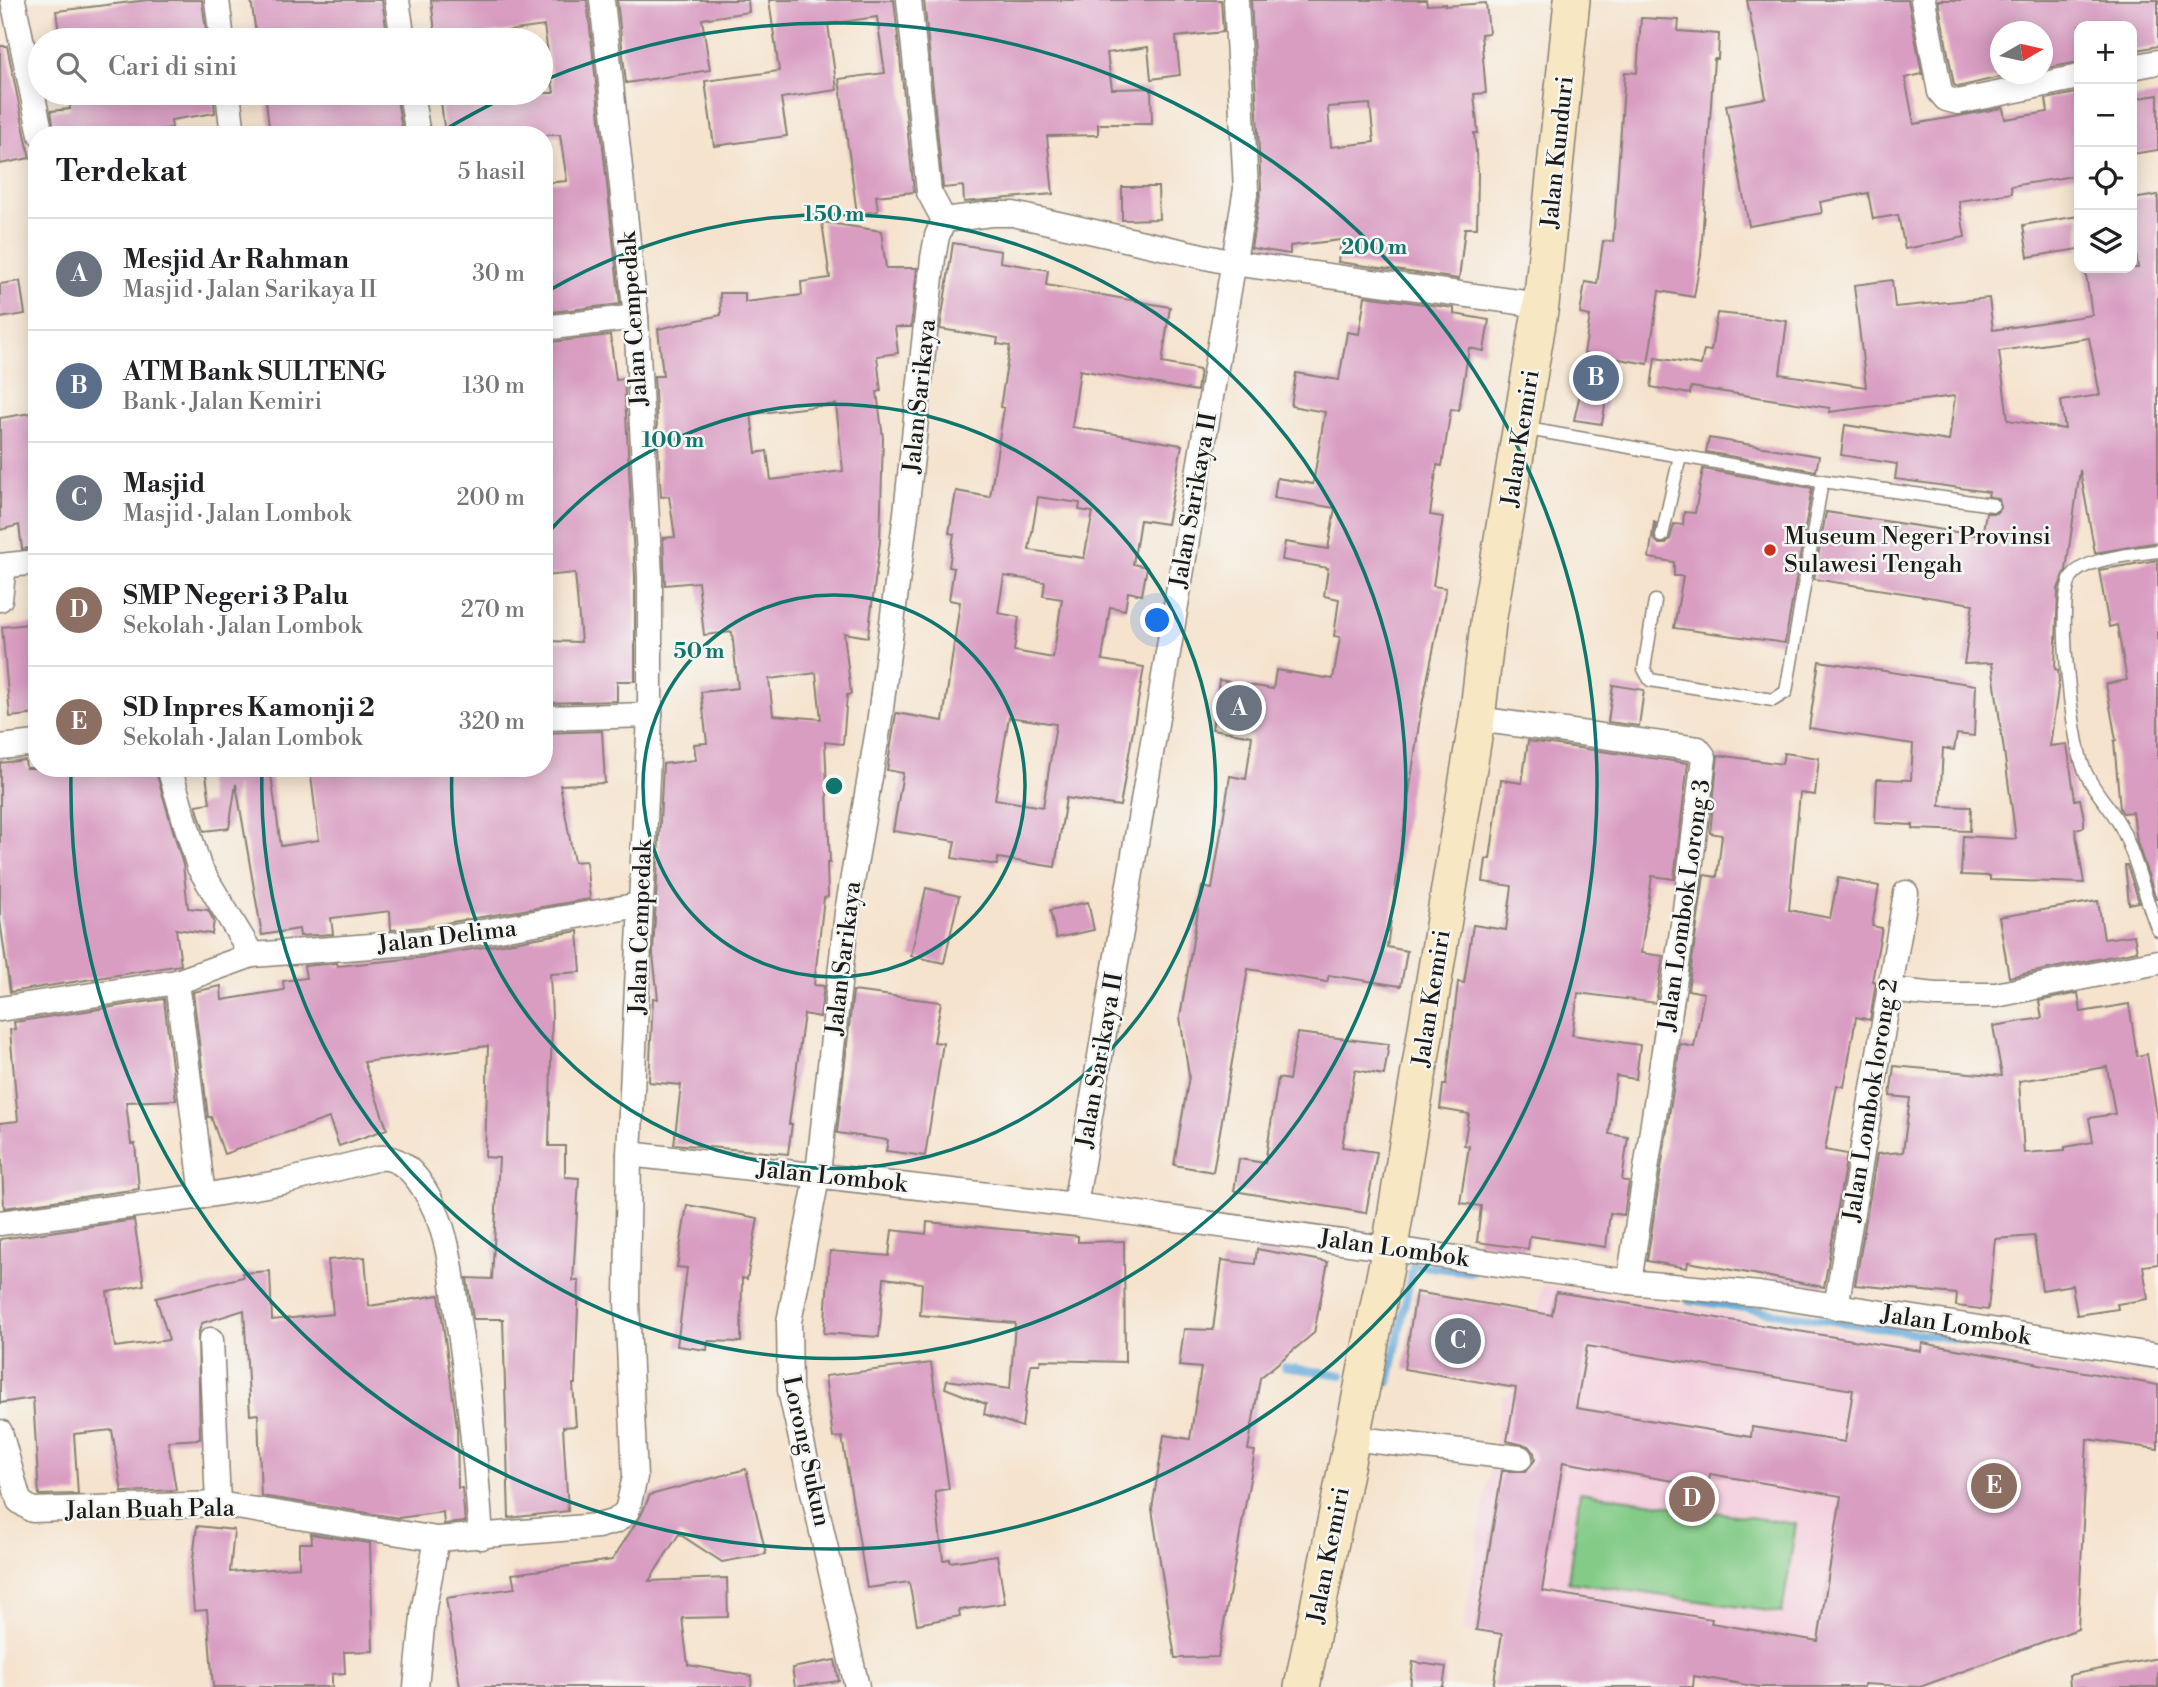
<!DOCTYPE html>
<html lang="id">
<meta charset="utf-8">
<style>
body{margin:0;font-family:"Libre Bodoni",serif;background:#f2f2f2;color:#202124}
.controls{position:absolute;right:21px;top:21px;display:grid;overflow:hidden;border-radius:14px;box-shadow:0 4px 18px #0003}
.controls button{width:63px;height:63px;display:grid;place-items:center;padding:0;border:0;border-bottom:2px solid #e0e0e0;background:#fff;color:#202124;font:35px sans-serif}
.compass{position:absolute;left:1990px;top:21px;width:63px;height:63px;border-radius:50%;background:#fff;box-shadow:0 4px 18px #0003;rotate:81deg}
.you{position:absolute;left:1158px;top:621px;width:24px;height:24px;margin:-18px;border:5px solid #fff;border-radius:50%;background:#1a73e8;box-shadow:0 0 0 10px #1a73e833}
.badge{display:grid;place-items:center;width:46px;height:46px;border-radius:50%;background:#c8321e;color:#fff;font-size:23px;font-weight:700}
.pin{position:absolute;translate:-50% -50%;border:4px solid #fff;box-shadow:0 2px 7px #0006}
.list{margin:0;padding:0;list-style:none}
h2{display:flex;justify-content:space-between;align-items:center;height:91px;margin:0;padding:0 28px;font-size:30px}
h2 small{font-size:23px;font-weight:400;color:#757577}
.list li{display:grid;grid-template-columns:46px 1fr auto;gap:21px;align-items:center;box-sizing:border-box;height:112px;padding:0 28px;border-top:2px solid #e0e0e0}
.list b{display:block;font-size:26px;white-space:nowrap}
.list p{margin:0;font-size:23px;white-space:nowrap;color:#757577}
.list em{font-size:23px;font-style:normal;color:#757577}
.icon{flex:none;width:38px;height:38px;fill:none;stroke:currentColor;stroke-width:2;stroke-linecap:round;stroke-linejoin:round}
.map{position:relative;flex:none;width:2158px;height:1687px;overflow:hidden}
.search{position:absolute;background:#fff;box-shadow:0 4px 18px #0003;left:28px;top:28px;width:525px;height:77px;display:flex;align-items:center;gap:18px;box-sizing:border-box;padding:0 24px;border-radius:38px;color:#757577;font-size:26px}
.panel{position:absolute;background:#fff;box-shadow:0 4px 18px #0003;left:28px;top:126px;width:525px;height:651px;border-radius:28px}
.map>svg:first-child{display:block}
.built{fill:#f4cfde}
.green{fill:#83cb87;stroke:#507452;stroke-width:2}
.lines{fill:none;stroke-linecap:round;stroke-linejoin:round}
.stream{stroke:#65a9da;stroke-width:8}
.building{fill:#d99dc2;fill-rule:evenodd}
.lane-casing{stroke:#888074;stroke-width:15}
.street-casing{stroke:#888074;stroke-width:27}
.secondary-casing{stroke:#888074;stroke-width:38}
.lane{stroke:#fff;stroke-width:12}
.street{stroke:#fff;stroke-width:24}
.secondary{stroke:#f8e7c3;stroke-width:35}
.ring{fill:none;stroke:#0f766e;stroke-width:3.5}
.poi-dot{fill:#c8321e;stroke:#f6f6f2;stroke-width:2.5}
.labels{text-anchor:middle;stroke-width:5;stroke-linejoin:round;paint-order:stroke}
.street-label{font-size:24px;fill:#1c1c1c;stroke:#f6f6f2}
.poi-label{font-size:24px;fill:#1c1c1c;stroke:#f6f6f2;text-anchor:start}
.centre{fill:#0f766e;stroke:#f6f6f2;stroke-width:3.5}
.ring-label{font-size:21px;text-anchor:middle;font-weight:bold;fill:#0f766e;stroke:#f6f6f2;stroke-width:5;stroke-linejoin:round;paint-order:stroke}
</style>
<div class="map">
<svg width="2158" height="1687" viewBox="0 0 2158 1687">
<rect width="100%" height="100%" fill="#f6f6f2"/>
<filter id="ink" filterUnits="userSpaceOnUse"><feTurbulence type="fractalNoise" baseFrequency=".0143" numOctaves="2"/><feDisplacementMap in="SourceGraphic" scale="14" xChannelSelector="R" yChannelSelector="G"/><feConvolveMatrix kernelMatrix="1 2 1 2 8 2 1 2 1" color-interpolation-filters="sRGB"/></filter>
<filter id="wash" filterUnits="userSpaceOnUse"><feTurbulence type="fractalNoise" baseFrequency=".00686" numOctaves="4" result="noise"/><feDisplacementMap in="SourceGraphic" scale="28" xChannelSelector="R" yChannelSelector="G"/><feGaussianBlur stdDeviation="1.57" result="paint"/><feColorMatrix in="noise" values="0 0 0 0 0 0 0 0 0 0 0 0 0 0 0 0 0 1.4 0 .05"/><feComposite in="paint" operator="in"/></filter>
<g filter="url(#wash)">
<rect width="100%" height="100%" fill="#f5e3cd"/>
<path class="built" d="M1542 1285 1922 1343 1883 1601 1873 1687H1740L1463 1631 1502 1396 1526 1387Z"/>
<path class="green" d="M1580 1492 1796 1524 1782 1613 1568 1582Z"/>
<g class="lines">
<g class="stream">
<path d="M1689 1300 2158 1369"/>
<path d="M1284 1367 1342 1375"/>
<path d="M1389 1382 1413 1265 1472 1272"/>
</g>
</g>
<g id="blocks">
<g class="building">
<path d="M148 0H202L207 38 60 40 56 11Z"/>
<path d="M251 0H382L388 40H257Z"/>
<path d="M431 0H587L620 304 544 313V183L567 181 560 135H445L440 93H554L544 26 485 34V40H436Z"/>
<path d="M617 0H748L749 12 702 19 710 70 626 83Z"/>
<path d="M769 0H894L914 192 876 196 878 211 857 214 839 79 885 73 877 17 828 24 837 90 781 98 787 136 714 146 705 81 779 71Z"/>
<path d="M924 0H1221L1223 32 1176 37 1180 75 1151 79 1148 47 1107 53 1112 89 1151 88 1152 124H1098V135L1047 136 1053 194 964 202 963 186 943 188Z"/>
<path d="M1251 0H1426L1427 5 1445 4V6L1486 3 1489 33 1481 34 1486 93 1474 94 1478 133H1474L1478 172 1477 228H1465L1459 279 1338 262 1341 240 1290 246V254L1251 248 1261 188ZM1370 104 1374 142 1331 147 1328 107Z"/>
<path d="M1747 0H1908L1922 74 1905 78 1914 124 2003 108 2005 119 2048 112 2046 99 2076 93 2079 115V175L2011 186 2012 193 1959 201 1965 237 1905 249 1898 215 1873 219 1868 193 1820 202 1822 213 1749 226 1726 105 1766 98Z"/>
<path d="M1938 0H2158V46L2132 51V26H2079V62L2042 69V32H2000V77L1958 87 1954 85Z"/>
<path d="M1641 18 1679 20 1678 31 1719 34 1718 59H1714L1701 256 1694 297 1659 291 1648 364 1613 358 1602 424 1574 420 1589 354H1584L1590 316 1580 314 1585 282 1597 284 1603 241 1613 242 1625 72 1637 73Z"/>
<path d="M0 46H7L30 158 0 164Z"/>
<path d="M68 93H213L215 113 171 120 172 128 123 135H55L51 111 70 109Z"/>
<path d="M265 93H396L403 135H270Z"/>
<path d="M2158 95V150L2132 154V99Z"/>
<path d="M1122 187H1158L1159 219 1122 220Z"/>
<path d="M2158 195V542L2095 553 2080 470 2066 570 2058 589 2055 669 2058 670 2059 681 2050 746 2067 744 2075 800 2080 799 2084 818V827L2075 829 2084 883 1990 880V876L1961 875 1963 836 2016 839 1992 663 1964 664 1973 604 1814 579 1826 512 1982 536 1986 513H1996L2001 507 1999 499 1988 496 1989 492 1895 479 1897 464 1841 455 1845 425 1949 441 1955 396 1829 412 1830 408 1691 387 1690 394 1651 387 1655 358 1701 365 1704 350 1711 351 1717 313 1758 317 1787 321 1780 374 1866 387 1854 285 1892 280 1895 307 1989 298 1993 330 2092 315 2085 268H2138L2132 226V199ZM2089 338 2100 395 2061 401 2065 429 2008 420 1999 351Z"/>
<path d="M2079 216V249L2028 257 2023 225Z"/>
<path d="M822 222 881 231 886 268H917L911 327H895L898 353 877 356 881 391 877 392 883 438 880 542 874 589 868 637 844 633 851 694 847 695 843 744 825 742 830 863H827L828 897 824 898 814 985 824 986 820 1017 804 1014 789 1124H792L788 1154 674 1144 681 1085 649 1082 653 998 658 999 653 954 663 764 696 760 694 744 707 743 701 692 738 688 732 632 704 635 698 582 665 585 663 538 675 537 669 496 661 497 654 376H663L658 329 721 315 720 293H745V302L802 295 801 282 830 278ZM836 404 843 471 771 480 767 451 756 453 751 414ZM816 673 821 719 773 715 769 679Z"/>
<path d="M953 243 1001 251 1000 262 1048 270 1046 285 1170 307 1162 363 1200 370 1197 391 1080 370 1072 427 1182 445 1167 524 1140 520 1133 564 1147 567 1142 595 1128 592 1125 610 1110 607 1102 660 1144 667 1120 806 1066 798 1055 867 998 858 997 865 952 858 955 841 893 831 903 773 887 770 896 713 943 721 960 602 949 600 954 568 949 567 954 534 949 533 956 491 990 497 1004 408 1000 407 1010 346 997 344 998 338 940 329ZM1038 497 1080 503 1079 510 1093 512 1084 558 1029 550ZM1004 576 1045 582 1043 596 1062 599 1053 658 1014 651 1019 617 998 613ZM1009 717 1056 724 1043 807 995 799Z"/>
<path d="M20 281 25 314 0 318V284Z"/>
<path d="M1365 296 1454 308V314L1489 320 1484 351 1469 348 1459 410 1451 409 1442 466 1437 465 1430 515 1443 517 1433 586 1446 588 1421 710 1387 947 1407 951 1401 986 1329 975 1327 982 1248 969 1213 1172 1174 1165 1189 1076 1180 1017 1202 887 1212 889 1230 776 1246 779 1252 736 1212 729 1219 680 1273 689 1276 670 1333 679 1340 637 1334 636 1339 599 1324 596 1328 568 1282 560 1285 542 1328 549 1335 508 1274 498 1277 478 1313 484 1325 412 1291 406 1296 373 1339 380 1347 332 1359 334Z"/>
<path d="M610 335 616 380 624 379 635 576V681H617V701L544 703V641L581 642 575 573 544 576V343Z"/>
<path d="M37 412V547L22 549 19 525 0 530V418Z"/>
<path d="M1709 438 1819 456 1816 471 1706 452Z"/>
<path d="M1703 469 1812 488 1785 643 1674 628 1683 576H1674V562L1649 558 1654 522 1656 523 1654 539 1659 544H1665L1670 539 1674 524 1683 525 1684 512 1695 513Z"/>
<path d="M2158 560V899H2156L2137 842 2133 812 2123 813 2120 809 2114 741 2116 740 2106 684 2127 680 2117 625 2109 627 2099 570Z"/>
<path d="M37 623V714L10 717 2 627Z"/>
<path d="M1819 661 1976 685 1974 736 1957 734 1954 750 1943 748 1940 806 1971 807 1970 831 1913 829V825L1875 823 1877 779 1911 780 1913 744 1809 728Z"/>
<path d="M1613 685 1644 690 1639 726 1608 722Z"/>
<path d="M602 731 605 783 560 785 574 862 586 861 590 899 422 927 391 930 390 911 331 918 333 934 300 936 299 929 262 935 236 784 229 828 204 831 196 805 210 803 205 768H270L281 846 319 840 310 768H544V733Z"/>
<path d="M1528 741 1688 763 1674 879 1652 876 1641 953 1663 956 1656 1003 1578 993 1572 1035 1640 1045 1636 1079 1616 1076 1609 1134 1628 1137 1622 1180 1629 1182 1624 1215 1610 1213 1606 1247 1530 1236 1528 1249 1477 1242 1481 1206 1460 1203 1469 1146 1464 1145 1469 1114 1440 1109 1443 1085H1446L1458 982 1464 983 1473 925 1506 930 1512 886 1483 882 1486 859H1490L1501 780 1522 783Z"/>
<path d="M1784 753 1819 758 1815 795 1800 793 1789 910 1830 918 1838 878 1879 886 1872 926 1882 928 1872 981 1876 982 1870 1020 1856 1017 1844 1087 1837 1085 1825 1150 1847 1154 1824 1287 1688 1262 1687 1268 1647 1261 1680 1044 1694 1047 1704 993 1688 990 1704 875 1717 877 1722 835 1710 833 1718 755 1782 764Z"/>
<path d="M25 760 26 768H100V774L155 768 183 865 188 908 208 910 214 921 212 934 176 929 181 965 10 992 0 920V763Z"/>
<path d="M2125 865H2127L2139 902 2129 904Z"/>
<path d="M926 888 959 896 944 963 911 956Z"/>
<path d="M2098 901 2104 939 2134 935 2137 951 2009 977 1999 917Z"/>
<path d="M1088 902 1094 930 1056 938 1050 910Z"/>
<path d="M578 931 581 972 550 974 552 1017 549 1146H565V1177L579 1178 573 1281H579L575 1384H573L576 1426 563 1427 568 1511 509 1518 503 1319H473L467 1278 492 1279 499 1158 485 1157 488 1046 364 1062 387 1129 339 1146 329 1118 224 1154 211 1117H208L193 992 221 986 222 1000 284 990 283 981 306 978 304 966 337 963 338 966 426 957Z"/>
<path d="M853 991 941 1002 934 1042 943 1043 925 1156 886 1151 888 1140 837 1133Z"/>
<path d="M2078 993 2081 1012 2129 1004 2137 1056 2147 1054 2158 1120V1264L2143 1266 2148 1299 2117 1304 2118 1309 2077 1315 2072 1285 2042 1290 2034 1236 1995 1239 1988 1310 1956 1306 1957 1294 1855 1285 1877 1154 1903 1152 1910 1098 1890 1096 1894 1066 2002 1076 1993 1026 2042 1018 2039 1001ZM2107 1067 2115 1114 2089 1118 2093 1142 2065 1147V1150L2024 1153 2019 1081Z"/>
<path d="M164 999 176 1100 126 1102 131 1144H135L139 1189 4 1208 0 1123 18 1121 10 1030 15 1029 14 1022Z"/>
<path d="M1297 1033 1389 1044 1384 1075 1355 1070 1342 1147 1377 1152 1366 1213 1234 1191 1239 1159 1265 1163 1278 1078 1289 1080Z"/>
<path d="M687 1205 758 1218 747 1279 742 1278 741 1342 708 1341 707 1350 677 1346 687 1268 677 1267Z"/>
<path d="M134 1220 144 1285 107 1292 115 1347 169 1340 156 1298 243 1277 242 1273 270 1271 272 1320 333 1314 328 1260 365 1257 369 1306 439 1295 457 1427 458 1488H462L465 1522 444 1524 443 1512 399 1518 261 1496 258 1414 250 1415 244 1310 202 1323 198 1334 200 1439 168 1441 176 1490 122 1492 112 1430 74 1434 78 1494 39 1495 33 1398 0 1403V1239Z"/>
<path d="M927 1222 1078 1236V1242L1124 1241 1125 1362 1041 1360 1040 1364H1031L1022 1427 984 1414 986 1404 945 1388 947 1380 1010 1389 1015 1323 920 1315 922 1283 884 1278 879 1337 824 1333 830 1251 889 1256 892 1230 926 1234Z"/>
<path d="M1257 1249 1328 1262 1314 1333 1260 1378 1248 1450 1255 1451 1218 1657 1175 1658 1152 1509 1164 1435 1190 1439 1201 1368 1179 1366 1184 1329 1213 1330 1222 1260 1255 1264Z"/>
<path d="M1416 1292 1552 1315 1556 1292 1921 1351 1922 1343 2158 1385V1449L2087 1439 2078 1629 1920 1687 1864 1684V1687H1759L1694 1676 1693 1687H1493L1502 1634 1476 1630 1502 1471H1526L1535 1460 1534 1453 1528 1446 1507 1441 1516 1388 1404 1369ZM1587 1346 1853 1390 1845 1442 1752 1427 1751 1437 1576 1408ZM1563 1462 1708 1487 1710 1474 1841 1496 1818 1641 1711 1623 1712 1619 1542 1591Z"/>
<path d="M931 1363 949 1489 935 1491 943 1560 950 1559V1562L997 1555 1005 1603 959 1610 960 1616 917 1624 909 1582 867 1588 842 1437 833 1438 825 1376Z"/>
<path d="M746 1469 766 1554 722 1562 679 1534 649 1581 727 1578 728 1617 682 1618 688 1665 752 1676 751 1687H460L446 1598 515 1588 512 1574 612 1560 641 1515 650 1495Z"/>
<path d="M197 1526 234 1530 230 1572 299 1567V1543H312L311 1534 370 1543 373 1651 344 1652 345 1673 332 1674V1687H213L207 1610 194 1611 191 1575Z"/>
<path d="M2158 1658V1687H2070L2069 1675Z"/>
<path d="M835 1660 839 1681 795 1687 792 1668Z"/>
<path d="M1413 1662 1446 1667 1443 1687H1410Z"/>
</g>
</g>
</g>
<g filter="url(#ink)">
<use href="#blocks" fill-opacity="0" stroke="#888074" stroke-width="2"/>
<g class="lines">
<g class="lane-casing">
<g id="lane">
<path d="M1522 428 1822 481 1993 505"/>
<path d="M1662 536 1680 456"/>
<path d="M2158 551C2137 554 2085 558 2072 576 2055 601 2072 736 2083 766 2090 787 2109 805 2120 825 2137 857 2144 896 2158 930"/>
<path d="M1655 601 1644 669 1650 680 1773 700 1786 692 1822 481"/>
</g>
</g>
<g class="street-casing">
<g id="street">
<path d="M13 0 41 135"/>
<path d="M217 0 222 40"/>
<path d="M397 0 403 40"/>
<path d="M909 0 929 192 944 220"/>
<path d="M1923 0 1940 92 1946 99 1958 102 2079 77"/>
<path d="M2132 67 2158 62"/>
<path d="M228 93 233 135"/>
<path d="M411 93 418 135"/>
<path d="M544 328 636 317"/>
<path d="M0 566 37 562"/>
<path d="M0 599 4 566"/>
<path d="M544 718 650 715"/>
<path d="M1477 719 1698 749 1704 757 1684 918 1629 1282"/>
<path d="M0 747 37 743"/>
<path d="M169 768 199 867 252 955"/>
<path d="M1889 990 1936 995H1996L2158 962"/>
<path d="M0 1009 177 982 252 955 424 942 640 905"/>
<path d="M629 1154 1075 1205 1629 1282 1759 1294 2158 1356"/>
<path d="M203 1196 283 1182 379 1158C414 1154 438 1211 445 1239 452 1263 453 1289 457 1313 469 1388 476 1462 481 1537"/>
<path d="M1075 1205 1246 189 1236 1"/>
<path d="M0 1223 203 1196 177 982"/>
<path d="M1836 1307 1906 893"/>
<path d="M211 1340 218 1504"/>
<path d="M0 1432 19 1501 32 1510 218 1504 437 1539"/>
<path d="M1350 1438 1520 1458"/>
<path d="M416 1687 424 1607 437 1539 598 1526 616 1521 627 1511 635 1477 627 1302 629 1154 650 715V576L636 317 602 0"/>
<path d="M857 1687 790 1390 789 1322 818 1173 847 912 879 724 906 513 933 258 937 236 944 220 991 214H1013L1233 263 1541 305"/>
</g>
</g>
<g class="secondary-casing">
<path id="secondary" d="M1302 1687 1390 1247 1477 719 1488 623 1541 305 1572 0"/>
</g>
<use href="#lane" class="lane"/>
<use href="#street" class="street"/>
<use href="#secondary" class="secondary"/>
</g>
</g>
<g class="ring">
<circle cx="834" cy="786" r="191"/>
<path d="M546 535A382 382 0 1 1 452 769"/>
<path d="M548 291A572 572 0 1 1 262 771"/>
<path d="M441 132A763 763 0 0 1 512 94M542 81A763 763 0 1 1 71 773"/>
</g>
<circle class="poi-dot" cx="1770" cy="550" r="7"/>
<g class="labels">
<g class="street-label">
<text transform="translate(1557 152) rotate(-84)" y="8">Jalan Kunduri</text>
<text transform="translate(633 319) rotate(-94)" y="8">Jalan Cempedak</text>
<text transform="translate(919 396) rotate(-84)" y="8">Jalan Sarikaya</text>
<text transform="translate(1520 438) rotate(-81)" y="8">Jalan Kemiri</text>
<text transform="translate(1193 500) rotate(-80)" y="8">Jalan Sarikaya II</text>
<text transform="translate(1684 905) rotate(-82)" y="8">Jalan Lombok Lorong 3</text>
<text transform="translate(640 927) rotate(-88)" y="8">Jalan Cempedak</text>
<text transform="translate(447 936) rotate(-7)" y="8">Jalan Delima</text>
<text transform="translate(843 958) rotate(-83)" y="8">Jalan Sarikaya</text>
<text transform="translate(1431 998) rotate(-81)" y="8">Jalan Kemiri</text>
<text transform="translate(1099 1060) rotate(-80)" y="8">Jalan Sarikaya II</text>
<text transform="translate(1870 1100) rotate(-81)" y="8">Jalan Lombok lorong 2</text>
<text transform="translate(832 1176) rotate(6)" y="8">Jalan Lombok</text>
<text transform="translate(1394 1248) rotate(8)" y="8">Jalan Lombok</text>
<text transform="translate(1956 1325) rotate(9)" y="8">Jalan Lombok</text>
<text transform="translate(807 1451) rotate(78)" y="8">Lorong Sukun</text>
<text transform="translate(150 1509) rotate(-1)" y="8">Jalan Buah Pala</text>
<text transform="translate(1328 1555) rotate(-79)" y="8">Jalan Kemiri</text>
</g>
<g class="poi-label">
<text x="1784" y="544">Museum Negeri Provinsi<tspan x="1784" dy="28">Sulawesi Tengah</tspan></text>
</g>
</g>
<circle cx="834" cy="786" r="10" class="centre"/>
<g class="ring-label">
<text x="834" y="221">150 m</text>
<text x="1374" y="254">200 m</text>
<text x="673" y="447">100 m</text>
<text x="699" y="658">50 m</text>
</g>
</svg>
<div class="controls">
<button>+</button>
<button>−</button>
<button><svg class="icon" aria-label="locate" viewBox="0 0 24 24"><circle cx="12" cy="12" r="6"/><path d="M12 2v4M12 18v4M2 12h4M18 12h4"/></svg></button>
<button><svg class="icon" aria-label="layers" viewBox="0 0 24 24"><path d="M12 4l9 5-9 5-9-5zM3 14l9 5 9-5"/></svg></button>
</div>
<svg class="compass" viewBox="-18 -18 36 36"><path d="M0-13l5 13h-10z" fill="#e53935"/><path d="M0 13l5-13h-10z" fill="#757577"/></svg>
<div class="you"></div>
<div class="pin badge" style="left:1239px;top:708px;background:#6b7280">A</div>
<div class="pin badge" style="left:1596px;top:378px;background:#5c6f8a">B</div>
<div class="pin badge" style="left:1458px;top:1341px;background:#6b7280">C</div>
<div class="pin badge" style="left:1692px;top:1499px;background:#8d6e63">D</div>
<div class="pin badge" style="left:1994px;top:1486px;background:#8d6e63">E</div>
<div class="search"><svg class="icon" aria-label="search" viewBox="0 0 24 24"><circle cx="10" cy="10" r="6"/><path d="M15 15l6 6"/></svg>Cari di sini</div>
<section class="panel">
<h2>Terdekat<small>5 hasil</small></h2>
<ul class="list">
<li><span class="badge" style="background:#6b7280">A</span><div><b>Mesjid Ar Rahman</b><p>Masjid · Jalan Sarikaya II</p></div><em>30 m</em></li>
<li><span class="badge" style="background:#5c6f8a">B</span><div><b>ATM Bank SULTENG</b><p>Bank · Jalan Kemiri</p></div><em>130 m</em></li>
<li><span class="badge" style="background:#6b7280">C</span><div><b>Masjid</b><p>Masjid · Jalan Lombok</p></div><em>200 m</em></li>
<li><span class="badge" style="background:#8d6e63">D</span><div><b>SMP Negeri 3 Palu</b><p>Sekolah · Jalan Lombok</p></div><em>270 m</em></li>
<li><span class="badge" style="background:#8d6e63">E</span><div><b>SD Inpres Kamonji 2</b><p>Sekolah · Jalan Lombok</p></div><em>320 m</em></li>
</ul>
</section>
</div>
